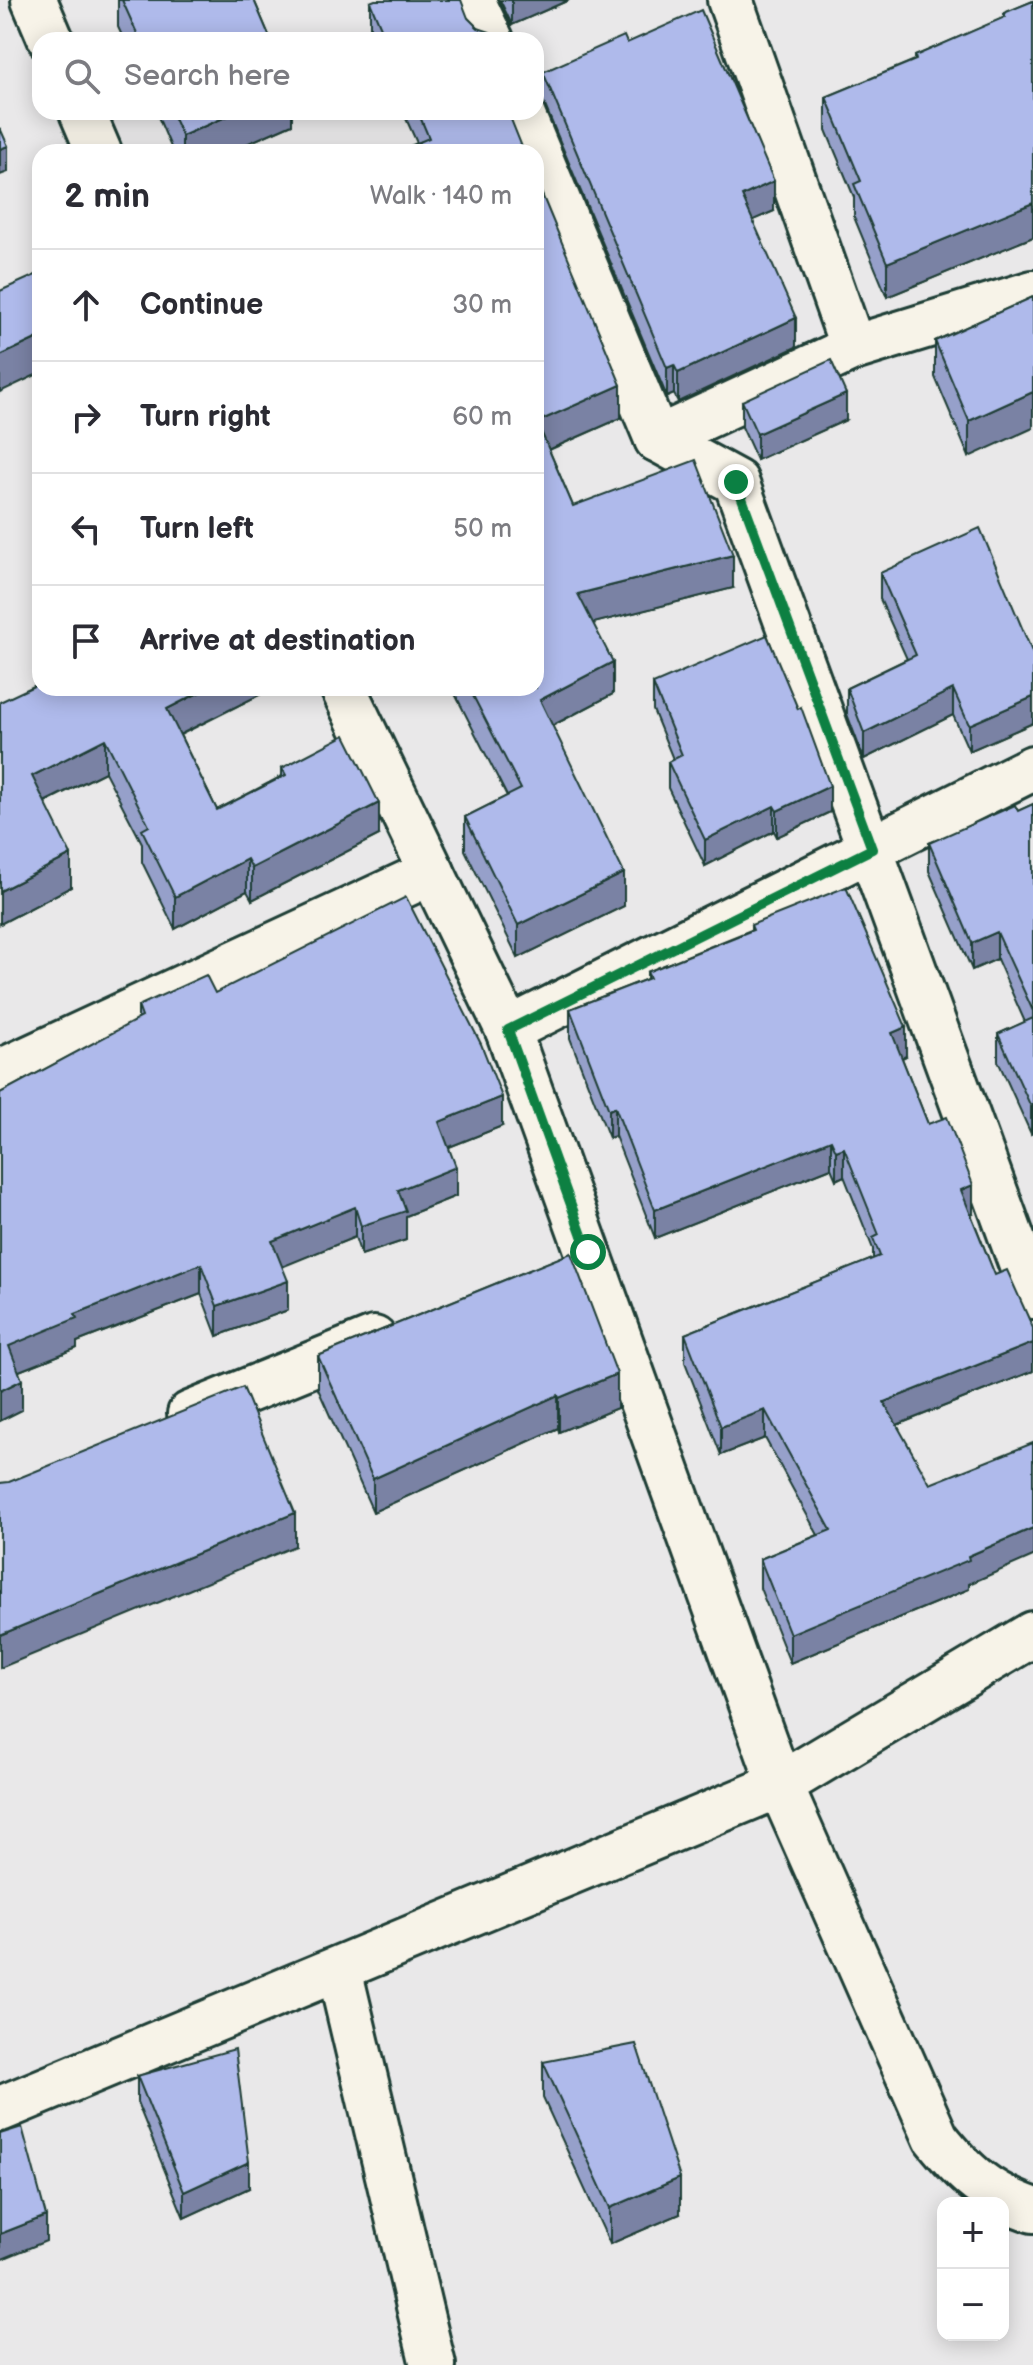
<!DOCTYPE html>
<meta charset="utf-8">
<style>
body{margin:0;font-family:"Balsamiq Sans",sans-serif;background:#f7f7f7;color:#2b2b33}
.controls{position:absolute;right:24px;bottom:24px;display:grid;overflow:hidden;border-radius:16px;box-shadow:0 4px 20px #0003}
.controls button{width:72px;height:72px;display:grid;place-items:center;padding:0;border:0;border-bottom:2px solid #e1e1e2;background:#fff;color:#2b2b33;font:40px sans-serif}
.stop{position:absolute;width:24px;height:24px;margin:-18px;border:6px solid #0b8043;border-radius:50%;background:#fff}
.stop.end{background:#0b8043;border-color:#fff;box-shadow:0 2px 8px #0008}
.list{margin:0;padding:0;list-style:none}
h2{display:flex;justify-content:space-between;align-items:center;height:104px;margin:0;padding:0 32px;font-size:34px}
h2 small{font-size:26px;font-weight:400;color:#7c7c81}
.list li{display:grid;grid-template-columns:52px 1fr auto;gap:24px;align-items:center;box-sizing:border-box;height:112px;padding:0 32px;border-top:2px solid #e1e1e2}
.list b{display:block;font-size:30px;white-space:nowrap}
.list em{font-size:26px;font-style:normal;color:#7c7c81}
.icon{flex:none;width:44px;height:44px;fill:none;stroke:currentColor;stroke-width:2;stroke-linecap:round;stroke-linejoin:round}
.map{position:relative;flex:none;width:1033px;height:2365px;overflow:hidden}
.search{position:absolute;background:#fff;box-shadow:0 4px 20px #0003;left:32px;top:32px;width:512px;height:88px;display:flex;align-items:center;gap:20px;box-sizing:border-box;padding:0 28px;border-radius:24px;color:#7c7c81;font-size:30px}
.panel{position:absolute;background:#fff;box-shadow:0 4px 20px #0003;left:32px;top:144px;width:512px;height:552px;border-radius:24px}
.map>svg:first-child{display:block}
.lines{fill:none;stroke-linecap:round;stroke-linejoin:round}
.street-casing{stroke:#1f3d34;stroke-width:50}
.street{stroke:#f7f3e8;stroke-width:44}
.wall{fill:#96a0ca;stroke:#1f3d34;stroke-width:2}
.shaded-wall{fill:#7a82a4;stroke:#1f3d34;stroke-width:2}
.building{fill:#afbaeb;stroke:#1f3d34;stroke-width:2}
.route{stroke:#0b8043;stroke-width:10}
</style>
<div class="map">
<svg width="1033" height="2365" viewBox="0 0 1033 2365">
<rect width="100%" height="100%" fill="#e9e8e9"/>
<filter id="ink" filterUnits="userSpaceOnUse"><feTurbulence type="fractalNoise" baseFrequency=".0125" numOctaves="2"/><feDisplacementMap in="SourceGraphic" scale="16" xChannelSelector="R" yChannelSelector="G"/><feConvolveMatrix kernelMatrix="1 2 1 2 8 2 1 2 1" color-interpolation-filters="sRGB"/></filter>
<g filter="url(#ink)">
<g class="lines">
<g class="street-casing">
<g id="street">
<path d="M34 0 51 40"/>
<path d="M472 0 491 40"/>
<path d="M730 0 853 348 1033 293"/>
<path d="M82 112 99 152"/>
<path d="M521 112 657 439 736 482 1033 1296"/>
<path d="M657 439 853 348"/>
<path d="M343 688 508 1030 1033 768"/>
<path d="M508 1030 780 1785 936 2138C965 2174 988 2195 1033 2210"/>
<path d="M0 1072 432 872"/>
<path d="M190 1414 374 1339"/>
<path d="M339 1969 433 2365"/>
<path d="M0 2109 780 1785 1033 1634"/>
</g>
</g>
<use href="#street" class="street"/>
</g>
<g class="wall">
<path d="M118 0H254L271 40H124L118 27Z"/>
<path d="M500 0H569L512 25Z"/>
<path d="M1033 1V237L887 297 854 217V197L826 130V97L915 60V56L1004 18V13Z"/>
<path d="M370 2 468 18 478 28 493 40H372L370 35Z"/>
<path d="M627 43 774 211 752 220 796 347 678 402 674 394 667 397 543 101V72Z"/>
<path d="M156 112H292V124L228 152H173Z"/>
<path d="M403 112H508L417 143Z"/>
<path d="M536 180 621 418 549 450 573 506 733 588 593 623 613 694 552 726 624 906 518 958 465 850V817L507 796 452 688H536Z"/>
<path d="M1033 297 969 457 935 377V341Z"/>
<path d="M742 401 846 420 757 460 742 427Z"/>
<path d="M880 573 1033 654V723L969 751 953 715 864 759 847 714V688L907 659 880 599Z"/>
<path d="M653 684 830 812 777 837 774 831 705 866 668 788V762L673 759 653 710Z"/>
<path d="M40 688H273L180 735 217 810 282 776V768L379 835 252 900 247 891 175 929 142 862V843L105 772 45 802 71 887 0 924Z"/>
<path d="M1033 804V1133L1031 1134 998 1061V1034L1025 1022 997 959 972 970 929 871V843L1018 811Z"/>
<path d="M751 925 906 1056 902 1058 928 1124 973 1214H971L995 1275 1033 1343V1371L897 1425 969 1584V1589L790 1663 760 1588V1559L818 1535 765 1438 721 1455 685 1362V1334L873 1259V1249L844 1176 836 1180 831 1168 655 1238 615 1136 609 1138 570 1038V1009L647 979V972L751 930Z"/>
<path d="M215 993 502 1126 449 1147 456 1196 406 1216V1240L361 1255 355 1237 282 1266 288 1310 217 1336 201 1294 77 1342V1348L19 1371 22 1410 0 1421V1093L138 1020V1006Z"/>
<path d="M571 1253 617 1408 559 1432 558 1428 373 1512 318 1389V1356Z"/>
<path d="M543 2062 680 2214 610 2244 543 2098Z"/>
<path d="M137 2076 249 2188 184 2218 137 2102Z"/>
</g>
<g class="shaded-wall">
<path d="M512 0H569L512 25Z"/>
<path d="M237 112H292V124L228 152H182V136Z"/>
<path d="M8 146V172L0 175V149Z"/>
<path d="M774 181V211L742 225V196Z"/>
<path d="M1033 203V237L887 297V263Z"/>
<path d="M796 318V347L678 402V373Z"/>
<path d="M40 337V373L0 392V356Z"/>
<path d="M674 365V394L667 397V368Z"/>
<path d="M621 385V418L537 455V422Z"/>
<path d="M1033 392V428L969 457V421Z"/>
<path d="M846 394V420L757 460V434Z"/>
<path d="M733 555V588L578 627V594Z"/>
<path d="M613 662V694L540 732V700Z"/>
<path d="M208 688H273L167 741V709Z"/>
<path d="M953 689V715L864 759V733Z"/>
<path d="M1033 697V723L969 751V725Z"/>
<path d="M105 739V772L32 808V776Z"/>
<path d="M830 786V812L777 837V811Z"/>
<path d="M379 803V835L252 900V868Z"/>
<path d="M774 806V831L705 866V840Z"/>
<path d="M71 855V887L0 924V891Z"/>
<path d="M247 859V891L175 929V897Z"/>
<path d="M624 873V906L518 958V925Z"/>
<path d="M997 932V959L972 970V943Z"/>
<path d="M906 1027V1056L892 1062V1033Z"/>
<path d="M502 1097V1126L439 1151V1122Z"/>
<path d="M1033 1106V1133L1031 1134V1107Z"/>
<path d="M615 1107V1136L609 1138V1110Z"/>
<path d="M831 1140V1168L655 1238V1210Z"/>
<path d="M844 1148V1176L836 1180V1151Z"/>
<path d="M456 1167V1196L406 1216V1240L361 1255V1226L398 1190Z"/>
<path d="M973 1185V1214L961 1218V1190Z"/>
<path d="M355 1207V1237L272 1271V1241Z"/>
<path d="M201 1264V1294L77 1342V1348L9 1375V1346L75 1314Z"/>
<path d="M288 1281V1310L217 1336V1306Z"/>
<path d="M1033 1343V1371L884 1430V1402Z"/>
<path d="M617 1374V1408L559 1432V1398Z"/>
<path d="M22 1380V1410L0 1421V1391Z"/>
<path d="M558 1395V1428L373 1512V1479Z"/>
<path d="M765 1410V1438L721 1455V1427Z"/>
<path d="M295 1513V1546L0 1668V1635Z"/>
<path d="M1033 1528V1556L969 1584V1589L790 1663V1634Z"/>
<path d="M249 2162V2188L184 2218V2192Z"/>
<path d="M680 2178V2214L610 2244V2208Z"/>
<path d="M46 2216V2241L0 2260V2234Z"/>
</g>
<g class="building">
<path d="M122 0H254L271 40H140Z"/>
<path d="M375 0H461L468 18 478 28 490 32 493 40H386L370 2Z"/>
<path d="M1033 1V203L887 263 854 184 861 181 826 97 916 60 915 56 1005 17 1004 13Z"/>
<path d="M701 10 774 181 742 196 796 318 678 373 674 365 667 368 543 72 624 36 627 43Z"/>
<path d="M171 112H237L182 136Z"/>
<path d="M418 112H508L524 152H396L429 138Z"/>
<path d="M0 128 8 146 0 149Z"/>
<path d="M536 180 621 385 537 422 573 506 696 460 733 555 578 594 613 662 540 700 624 873 518 925 465 817 521 789 469 688H536Z"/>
<path d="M40 273V337L0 356V291Z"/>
<path d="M1033 297V392L969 421 935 341Z"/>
<path d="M831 360 846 394 757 434 742 401Z"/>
<path d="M980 528 1033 654V697L969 725 953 689 864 733 847 688 916 655 880 573Z"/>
<path d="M767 635 798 709 801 707 830 786 777 811 774 806 705 840 668 762 682 755 653 684Z"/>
<path d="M40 683V688H208L167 709 217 810 286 775 282 768 345 735 379 803 252 868 247 859 175 897 142 830 149 826 105 739 32 776 71 855 0 891V702Z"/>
<path d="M1033 804V1011L997 932 972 943 929 843 1015 805 1018 811Z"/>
<path d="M846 887 906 1027 892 1033 928 1124 947 1117 973 1185 961 1190 995 1275 1007 1270 1033 1328V1343L884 1402 930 1484 1033 1443V1528L968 1556 969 1560 790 1634 760 1559 831 1530 765 1410 721 1427 685 1334 880 1256 873 1238 879 1235 844 1148 836 1151 831 1140 655 1210 615 1107 609 1110 570 1009 650 978 647 972 753 930 751 925Z"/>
<path d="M406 897 481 1044 502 1097 439 1122 456 1167 398 1190 406 1211 361 1226 355 1207 272 1241 288 1281 217 1306 201 1264 75 1314 77 1318 9 1346 22 1380 0 1391V1093L142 1017 138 1006 206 975 215 993Z"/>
<path d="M1033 1018V1106L1031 1107 998 1034Z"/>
<path d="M571 1253 617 1374 559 1398 558 1395 373 1479 318 1356Z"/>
<path d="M243 1387 295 1513 0 1635V1483L9 1482Z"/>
<path d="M636 2044 680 2178 610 2208 543 2062Z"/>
<path d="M235 2049 249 2162 184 2192 137 2076Z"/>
<path d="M22 2127 46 2216 0 2234V2134Z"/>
</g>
</g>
<g class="lines" filter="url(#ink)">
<path class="route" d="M588 1252 508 1030 872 849 736 482"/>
</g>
</svg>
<div class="controls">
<button>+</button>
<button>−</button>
</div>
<div class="stop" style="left:588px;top:1252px"></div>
<div class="stop end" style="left:736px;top:482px"></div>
<div class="search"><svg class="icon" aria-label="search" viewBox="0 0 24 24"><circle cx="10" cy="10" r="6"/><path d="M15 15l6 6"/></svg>Search here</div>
<section class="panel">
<h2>2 min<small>Walk · 140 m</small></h2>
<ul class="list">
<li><svg class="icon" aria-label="ahead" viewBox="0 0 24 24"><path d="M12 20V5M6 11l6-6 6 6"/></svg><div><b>Continue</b></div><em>30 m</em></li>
<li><svg class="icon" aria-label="right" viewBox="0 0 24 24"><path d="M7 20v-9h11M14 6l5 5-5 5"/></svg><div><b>Turn right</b></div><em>60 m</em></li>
<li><svg class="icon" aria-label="left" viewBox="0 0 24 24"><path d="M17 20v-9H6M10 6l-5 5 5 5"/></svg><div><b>Turn left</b></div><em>50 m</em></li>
<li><svg class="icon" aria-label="arrive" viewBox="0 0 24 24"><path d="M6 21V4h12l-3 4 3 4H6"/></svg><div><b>Arrive at destination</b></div></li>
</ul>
</section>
</div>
